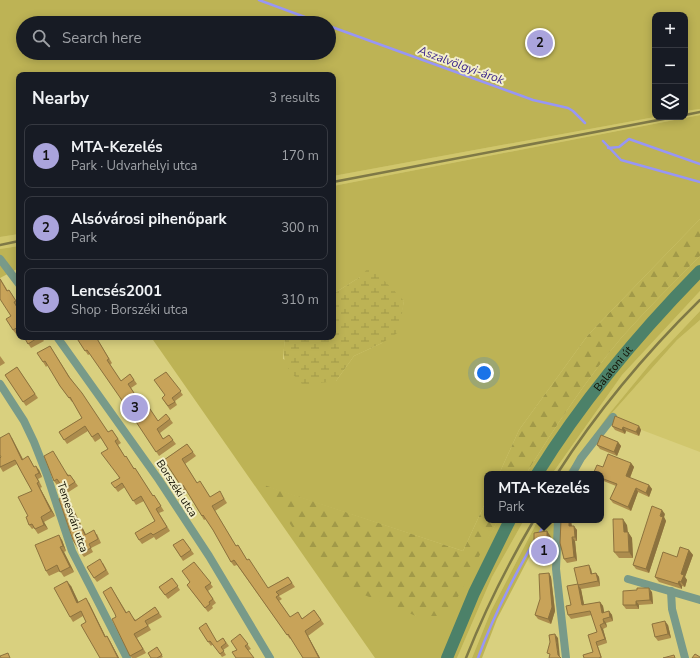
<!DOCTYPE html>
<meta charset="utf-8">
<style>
body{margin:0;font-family:"Nunito Sans",sans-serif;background:#242831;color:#f1f3f6}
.controls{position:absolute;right:12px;top:12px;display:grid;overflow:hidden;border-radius:8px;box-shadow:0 2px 10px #0003}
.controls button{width:36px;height:36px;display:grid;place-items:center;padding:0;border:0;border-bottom:1px solid #363941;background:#171b24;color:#f1f3f6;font:20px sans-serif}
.you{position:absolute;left:484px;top:373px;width:14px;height:14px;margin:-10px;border:3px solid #fff;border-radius:50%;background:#1a73e8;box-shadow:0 0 0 6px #1a73e833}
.badge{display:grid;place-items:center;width:26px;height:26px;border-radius:50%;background:#aaa4dc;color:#111;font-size:13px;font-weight:700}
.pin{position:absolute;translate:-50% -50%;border:2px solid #fff;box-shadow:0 1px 4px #0006}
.popup{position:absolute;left:484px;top:471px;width:120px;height:52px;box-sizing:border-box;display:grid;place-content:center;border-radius:8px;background:#171b24;filter:drop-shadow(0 1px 3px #0005);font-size:13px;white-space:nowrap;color:#9ea1a6}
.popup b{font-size:15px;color:#f1f3f6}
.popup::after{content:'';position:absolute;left:50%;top:100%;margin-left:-8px;border:8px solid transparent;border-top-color:#171b24}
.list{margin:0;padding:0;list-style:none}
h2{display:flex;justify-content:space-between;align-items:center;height:52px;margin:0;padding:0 16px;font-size:17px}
h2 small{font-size:13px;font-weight:400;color:#9ea1a6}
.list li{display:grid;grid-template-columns:26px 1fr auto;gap:12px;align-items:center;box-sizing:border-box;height:64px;margin:0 8px 8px;padding:0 8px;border:1px solid #363941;border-radius:8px}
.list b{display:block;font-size:15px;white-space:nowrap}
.list p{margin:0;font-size:13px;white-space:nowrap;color:#9ea1a6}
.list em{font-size:13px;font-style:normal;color:#9ea1a6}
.icon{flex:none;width:22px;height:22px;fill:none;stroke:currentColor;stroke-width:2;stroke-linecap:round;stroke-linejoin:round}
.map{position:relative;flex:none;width:700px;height:658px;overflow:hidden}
.search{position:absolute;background:#171b24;box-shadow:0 2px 10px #0003;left:16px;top:16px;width:320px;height:44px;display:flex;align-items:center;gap:10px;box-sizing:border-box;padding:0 14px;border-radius:22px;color:#9ea1a6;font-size:15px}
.panel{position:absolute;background:#171b24;box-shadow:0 2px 10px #0003;left:16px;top:72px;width:320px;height:268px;border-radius:8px}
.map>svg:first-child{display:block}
.built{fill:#d0c66c}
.green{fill:#bdb355;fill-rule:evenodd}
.forest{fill:url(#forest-firs)}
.wetland{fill:url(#wetland-marsh)}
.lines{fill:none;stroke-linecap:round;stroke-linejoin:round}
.stream{stroke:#9896f5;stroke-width:2.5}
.minor{stroke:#789a89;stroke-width:8}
.secondary{stroke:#4c8169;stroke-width:12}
.rail{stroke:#7f7946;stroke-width:2.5}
.wall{fill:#ac8c4d}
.shaded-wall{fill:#8c723e}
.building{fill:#c8a359;stroke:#8c723e}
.labels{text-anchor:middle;stroke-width:4;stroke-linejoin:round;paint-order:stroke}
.street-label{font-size:11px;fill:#120f00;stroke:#f3efc8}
.water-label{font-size:12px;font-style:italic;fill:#351e8a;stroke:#f3efc8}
</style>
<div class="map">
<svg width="700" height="658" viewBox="0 0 700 658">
<defs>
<pattern id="forest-firs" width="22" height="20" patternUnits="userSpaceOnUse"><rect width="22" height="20" fill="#bdb355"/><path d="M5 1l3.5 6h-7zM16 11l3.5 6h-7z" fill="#a19948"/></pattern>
<pattern id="wetland-marsh" width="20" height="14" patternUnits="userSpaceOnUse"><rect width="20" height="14" fill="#bdb355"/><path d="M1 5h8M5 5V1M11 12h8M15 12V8" fill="none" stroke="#a19948"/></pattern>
</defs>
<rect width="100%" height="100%" fill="#d9d07f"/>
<g class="built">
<path d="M700 109V115L333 186V176L655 117H685V111Z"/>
<path d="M19 234V246L0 249V237Z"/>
<path d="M700 291V311L650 364 609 414 566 474H552L622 375Z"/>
<path d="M700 320V452L618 421 611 414 677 340Z"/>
<path d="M524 520H538L491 611 472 658H457L492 577Z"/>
</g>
<g class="green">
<path d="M0 0H700V109L685 111V15H655V117L333 176V75H19V234L0 237ZM23 23H329V53H23Z"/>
<path d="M700 115V219L588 335 519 430 499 474H487V499L463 551 265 486 416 616 488 538 498 520H524L492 577 457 658H375L151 337H285L283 359 336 381 354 356 382 343 401 315 404 301 360 277 333 294V186Z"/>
<path d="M19 246V268L0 278V249Z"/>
<path d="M700 256V291L622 375 552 474H526C555 427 586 380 622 337 647 309 674 282 700 256Z"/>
<path d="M700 311V320L677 340 611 414 596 442 575 474H566L609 414 650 364Z"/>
<path d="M538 520H562L563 550 541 534 497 619 482 658H472L491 611Z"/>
</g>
<g class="forest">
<path d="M700 219V256C674 282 647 309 622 337 586 380 555 427 526 474H499L519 430 588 335Z"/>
<path d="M264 485 463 551 487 499V520H498L448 616H416L347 588 313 558Z"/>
</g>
<path class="wetland" d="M370 266 404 301 399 332 382 343 354 356 336 381 303 385C284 365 282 364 285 337H333V294L360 277Z"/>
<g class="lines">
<g class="stream">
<path d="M259 0 321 23"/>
<path d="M329 26 533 100 568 108 573 111 585 123"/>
<path d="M603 141 621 160 700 182"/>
<path d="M608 148 619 147 629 139 700 164"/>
<path d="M539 534 545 523"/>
<path d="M478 658C493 616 513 578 535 540"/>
</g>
<g class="minor">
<path d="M0 259 19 284"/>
<path d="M57 337 159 480 209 556 270 658"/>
<path d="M0 384 24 421 34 442 47 475 72 551 127 658"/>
<path d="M572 474 581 458 613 417"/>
<path d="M558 520 556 569 566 658"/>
<path d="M628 579 700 600"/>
<path d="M671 591 672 609 685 658"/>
</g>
<g class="secondary">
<path id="s1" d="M537 474C583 400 639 333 700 271"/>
<path d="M447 658 474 593 510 520"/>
</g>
<g class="rail">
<path d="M685 115 700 112"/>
<path d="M333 182 674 117"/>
<path d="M0 245 19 241"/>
<path d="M557 474C598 410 646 353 700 300"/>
<path d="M466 658C485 610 508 564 534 520"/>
</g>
</g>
<g class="wall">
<path d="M0 278 8 291 9 290 19 306 17 307 19 310V333L16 334 13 330 11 316Z"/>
<path d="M24 337H41L44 341 31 348Z"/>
<path d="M76 337H96L112 363 110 365 121 381 130 374 137 384 131 388 144 408 158 421 170 419 173 423 160 433 163 439 169 435 176 444 159 456 120 397 90 354 88 355Z"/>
<path d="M50 346 71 379 108 432 112 430 121 443 118 445 125 457 134 468H135L153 496 154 495 164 511 159 513 170 531 156 540 154 537 142 544 139 540 155 521 144 501 136 505 125 487 118 492 115 488 119 478 108 449 101 438 95 442 88 431 67 444 59 432 82 418 73 402H72L60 386 48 365 46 367 43 362Z"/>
<path d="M0 356 5 363 0 366Z"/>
<path d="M17 367 38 398 26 406 5 375Z"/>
<path d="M166 372 183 395 175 401 177 405 170 410 162 398 165 395Z"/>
<path d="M612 426H639L641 430 639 436 626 431 625 434 615 430Z"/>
<path d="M12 438 23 459 31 461 34 467 39 470 42 477 38 479 42 487 40 488 55 516 44 522 48 529 38 534 34 528 32 529 29 525 28 516 32 491 17 464 3 472 0 467 1 457Z"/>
<path d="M618 442 621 446 617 456 600 449 597 445Z"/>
<path d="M187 444 196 456 185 464 197 483 203 486 210 497 222 495 227 503 215 511 236 546 238 545 247 560 268 588 288 577 295 587 279 596 282 599 279 601 290 617 303 618 314 610 324 624 308 636 320 658H303L291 638 290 639 237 565 234 566 231 562 213 530 206 519 204 520 186 490 184 491 164 460Z"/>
<path d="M44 456 69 475H70L78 486 67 493 60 483 57 485 54 481Z"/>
<path d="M631 463 634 467 630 478 649 485 652 489 649 497 638 492 631 511 613 503 610 499 616 486 601 480V474L603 467Z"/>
<path d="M69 500 86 535 97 534 101 543 91 548 93 552 84 557 81 553Z"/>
<path d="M665 514 664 517 666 521 649 573 636 569 633 565Z"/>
<path d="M561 520H571L572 526 577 530V541H575L577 561 567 563 564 559Z"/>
<path d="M627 525 628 532 632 538 633 558H619L614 552Z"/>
<path d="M547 531 551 537V562H538L534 556Z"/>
<path d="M183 539 194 554 183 561 173 545Z"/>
<path d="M62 540 66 551 64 552 74 572 64 577 60 571 49 576 46 571Z"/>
<path d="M689 550 693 555 685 577 687 580 685 587 682 586V589L659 582 655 577 677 557Z"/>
<path d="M194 562 213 587 208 591 216 603 212 606 213 608 208 612 187 585 190 582Z"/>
<path d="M103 563 109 574 97 582 94 578Z"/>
<path d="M591 569 592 574 596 573 599 577 600 586 581 589 584 605 600 602 603 606 604 613 609 611 612 615 613 621 606 623 607 627 603 629 607 643 598 646 602 658H584L593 652 597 632 592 615 571 619 568 615 578 584Z"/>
<path d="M549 573 551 577 555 611 551 624 538 619 535 615Z"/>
<path d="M172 578 180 590 168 599 159 587Z"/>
<path d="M71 586 78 602 89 603 106 637 107 636 110 641 119 658H100L86 622 83 616 73 622 70 617Z"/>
<path d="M111 587 127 613 136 620 155 607 162 617 148 625 151 630 137 638 146 653 136 658H132L130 656 116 617Z"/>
<path d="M652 592 653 604 639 605V609H626L623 605Z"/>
<path d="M668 625 671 638 658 641 655 637Z"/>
<path d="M199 628 218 642 223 638 229 646 223 650 226 655 222 657 213 644 211 646Z"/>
<path d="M240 634 251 649 249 650H237Z"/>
<path d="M157 647 163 657 161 658H151Z"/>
</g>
<g class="shaded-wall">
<path d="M639 426 641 430 639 436 636 432Z"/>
<path d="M623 427 626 431 625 434 622 430Z"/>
<path d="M9 433 12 438 25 464 22 460Z"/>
<path d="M618 442 621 446 617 456 614 452Z"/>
<path d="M631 463 634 467 629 480 626 476Z"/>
<path d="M36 466 39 470 42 477 39 473Z"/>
<path d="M37 483 40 488 55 516 51 511Z"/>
<path d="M649 485 652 489 649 497 646 493Z"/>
<path d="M636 488 638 492 631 511 628 507Z"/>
<path d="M66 496 69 500 88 539 85 535Z"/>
<path d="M662 510 665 514 664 517 666 521 649 573 646 569Z"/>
<path d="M41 517 44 522 48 529 44 525Z"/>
<path d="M623 519 627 525 628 538 624 532Z"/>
<path d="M569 520H571L572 530 569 526Z"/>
<path d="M574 526 577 530V541L575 537Z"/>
<path d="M547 531 551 537V562L547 556Z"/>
<path d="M628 532 632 538 633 558 629 552Z"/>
<path d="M59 535 62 540 66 551 63 546Z"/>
<path d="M572 537 575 541 577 561 574 557Z"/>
<path d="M60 547 64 552 74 572 70 567Z"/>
<path d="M689 550 693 555 685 577 687 580 685 587 681 582V574Z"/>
<path d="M589 565 591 569 593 578 591 574Z"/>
<path d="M549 573 551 577 555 611 551 624 548 619Z"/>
<path d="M596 573 599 577 600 586 598 581Z"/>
<path d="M67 581 71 586 81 607 77 603Z"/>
<path d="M679 581 682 586V589L678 584Z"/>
<path d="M578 585 581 589 585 609 582 605Z"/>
<path d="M649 588 652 592 653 604 650 600Z"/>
<path d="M86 598 89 603 108 642 105 637Z"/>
<path d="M636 601 639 605V609L636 605Z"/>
<path d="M600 602 603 606 605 617 602 613Z"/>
<path d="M609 611 612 615 613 621 610 617Z"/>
<path d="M603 619 606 623 607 627 604 623Z"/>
<path d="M665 621 668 625 671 638 668 634Z"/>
<path d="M600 625 603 629 607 643 605 639Z"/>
<path d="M305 631 308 636 320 658H319Z"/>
<path d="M555 634 558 638 560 658 558 655Z"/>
<path d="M107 636 110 641 119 658H118Z"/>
</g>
<g class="building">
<path d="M0 279 7 291 9 290 16 301 14 302 19 311V328L18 327 13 330 6 319 11 316 0 299Z"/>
<path d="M24 337H39L28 344Z"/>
<path d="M76 337H96L109 359 107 360 121 381 130 374 134 380 128 384 144 408 148 406 158 421 166 414 170 419 157 429 163 439 169 435 173 440 156 452 119 396 87 350 85 351Z"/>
<path d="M50 346 69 377 82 393 108 432 112 430 118 439 115 441 125 457 126 456 134 469 135 468 153 496 154 495 161 506 156 509 167 527 153 535 151 533 139 540 135 533 155 521 141 496 133 501 122 483 115 488 111 483 120 478 101 453 108 449 98 433 92 437 85 426 64 440 59 432 82 418 70 397 69 398 60 386 45 361 43 362 37 353Z"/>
<path d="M17 367 35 394 23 402 5 375Z"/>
<path d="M166 372 181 391 172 398 175 402 168 406 162 398 165 395 154 380Z"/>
<path d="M615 416 639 426 636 432 623 427 622 430 612 426Z"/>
<path d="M9 433 22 460 28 456 34 467 36 466 39 473 35 475 39 482 37 483 51 511 41 517 44 525 35 529 32 524 29 525 26 517 28 516 18 497 32 491 22 473 15 460 0 467V458L1 457 0 455V438Z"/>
<path d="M601 435 618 442 614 452 597 445Z"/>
<path d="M187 444 193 452 182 459 197 483 200 481 210 497 220 491 224 499 212 506 236 546 238 545 247 560 249 559 268 588 288 577 292 583 276 592 279 595 276 597 290 617 298 612 302 619 314 610 321 620 305 631 319 658H303L288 634 287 635 234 560 231 562 213 530 203 515 202 516 183 485 181 486 164 460Z"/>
<path d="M53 451 68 476 70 475 75 482 64 489 57 479 54 481 44 456Z"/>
<path d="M608 454 631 463 626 476 649 485 646 493 636 488 628 507 610 499 617 484 601 478V474H593L597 465 603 467Z"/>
<path d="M66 496 85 535 94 530 98 539 89 544 91 548 81 553 73 540 59 499Z"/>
<path d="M652 506 662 510 660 516 663 517 646 569 633 565Z"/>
<path d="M613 519H623L624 532H628L629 552H614Z"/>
<path d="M561 520H569V526H574L575 537H572L574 557 564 559 560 543Z"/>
<path d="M547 531V556H534V533Z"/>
<path d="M59 535 63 546 60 547 70 567 60 572 57 565 46 571 35 545Z"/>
<path d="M183 539 191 550 181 557 173 545Z"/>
<path d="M680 547 689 550 681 574 684 575 681 582 679 581 678 584 655 577 663 552 677 557Z"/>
<path d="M100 559 106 570 94 578 87 567Z"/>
<path d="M194 562 211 583 205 587 213 599 209 602 210 604 205 608 187 585 190 582 182 571Z"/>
<path d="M589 565 591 574 596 573 598 581 578 585 574 568Z"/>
<path d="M549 573 552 607 548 619 535 615 540 599 539 574Z"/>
<path d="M172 578 178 586 165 595 159 587Z"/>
<path d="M67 581 77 603 86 598 105 637 107 636 118 658H100L81 625 86 622 81 611 70 617 54 588Z"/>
<path d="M578 584 582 605 600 602 602 613 609 611 610 617 603 619 604 623 600 625 605 639 596 642 601 657 599 658H584L583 655 593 652 588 635 597 632 590 611 568 615 566 606 571 605 567 586Z"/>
<path d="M111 587 126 613 129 611 135 621 155 607 159 613 145 621 148 626 134 634 143 649 130 656 112 619 116 617 115 614 103 592Z"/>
<path d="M637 588H649L650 600 636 601V605H623V591L637 590Z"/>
<path d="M665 621 668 634 655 637 652 624Z"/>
<path d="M206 623 217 642 223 638 226 643 221 647 224 651 220 654 210 641 208 642 199 628Z"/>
<path d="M240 634 248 644 245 646 254 658H236L232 652 237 650 231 641Z"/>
<path d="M555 634 558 655 561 658H549L550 654 547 653 550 642 549 635Z"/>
<path d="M157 647 162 655 157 658H151L148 653Z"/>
<path d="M8 653 10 658H1L0 656Z"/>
<path d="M695 654 700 657V658H692Z"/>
<path d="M674 655 675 658H663Z"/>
</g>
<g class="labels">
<g class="street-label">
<text dy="4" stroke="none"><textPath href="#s1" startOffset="130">Balatoni út</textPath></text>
<text transform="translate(177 488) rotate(57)" y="4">Borszéki utca</text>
<text transform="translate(73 517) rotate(71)" y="4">Temesvári utca</text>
</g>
<g class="water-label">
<text transform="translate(461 65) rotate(20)" y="4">Aszalvölgyi-árok</text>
</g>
</g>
</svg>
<div class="controls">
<button>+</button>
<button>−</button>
<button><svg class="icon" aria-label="layers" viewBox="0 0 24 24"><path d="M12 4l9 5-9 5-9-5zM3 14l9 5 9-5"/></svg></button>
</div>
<div class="you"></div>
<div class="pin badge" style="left:544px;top:551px">1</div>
<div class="popup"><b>MTA-Kezelés</b>Park</div>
<div class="pin badge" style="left:540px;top:43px">2</div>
<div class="pin badge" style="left:135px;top:408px">3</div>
<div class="search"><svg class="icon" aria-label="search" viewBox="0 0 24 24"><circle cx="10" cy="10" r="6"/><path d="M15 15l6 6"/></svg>Search here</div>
<section class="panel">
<h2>Nearby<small>3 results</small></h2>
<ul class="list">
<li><span class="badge">1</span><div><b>MTA-Kezelés</b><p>Park · Udvarhelyi utca</p></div><em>170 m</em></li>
<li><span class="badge">2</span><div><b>Alsóvárosi pihenőpark</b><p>Park</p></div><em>300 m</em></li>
<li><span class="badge">3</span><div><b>Lencsés2001</b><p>Shop · Borszéki utca</p></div><em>310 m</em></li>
</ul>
</section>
</div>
